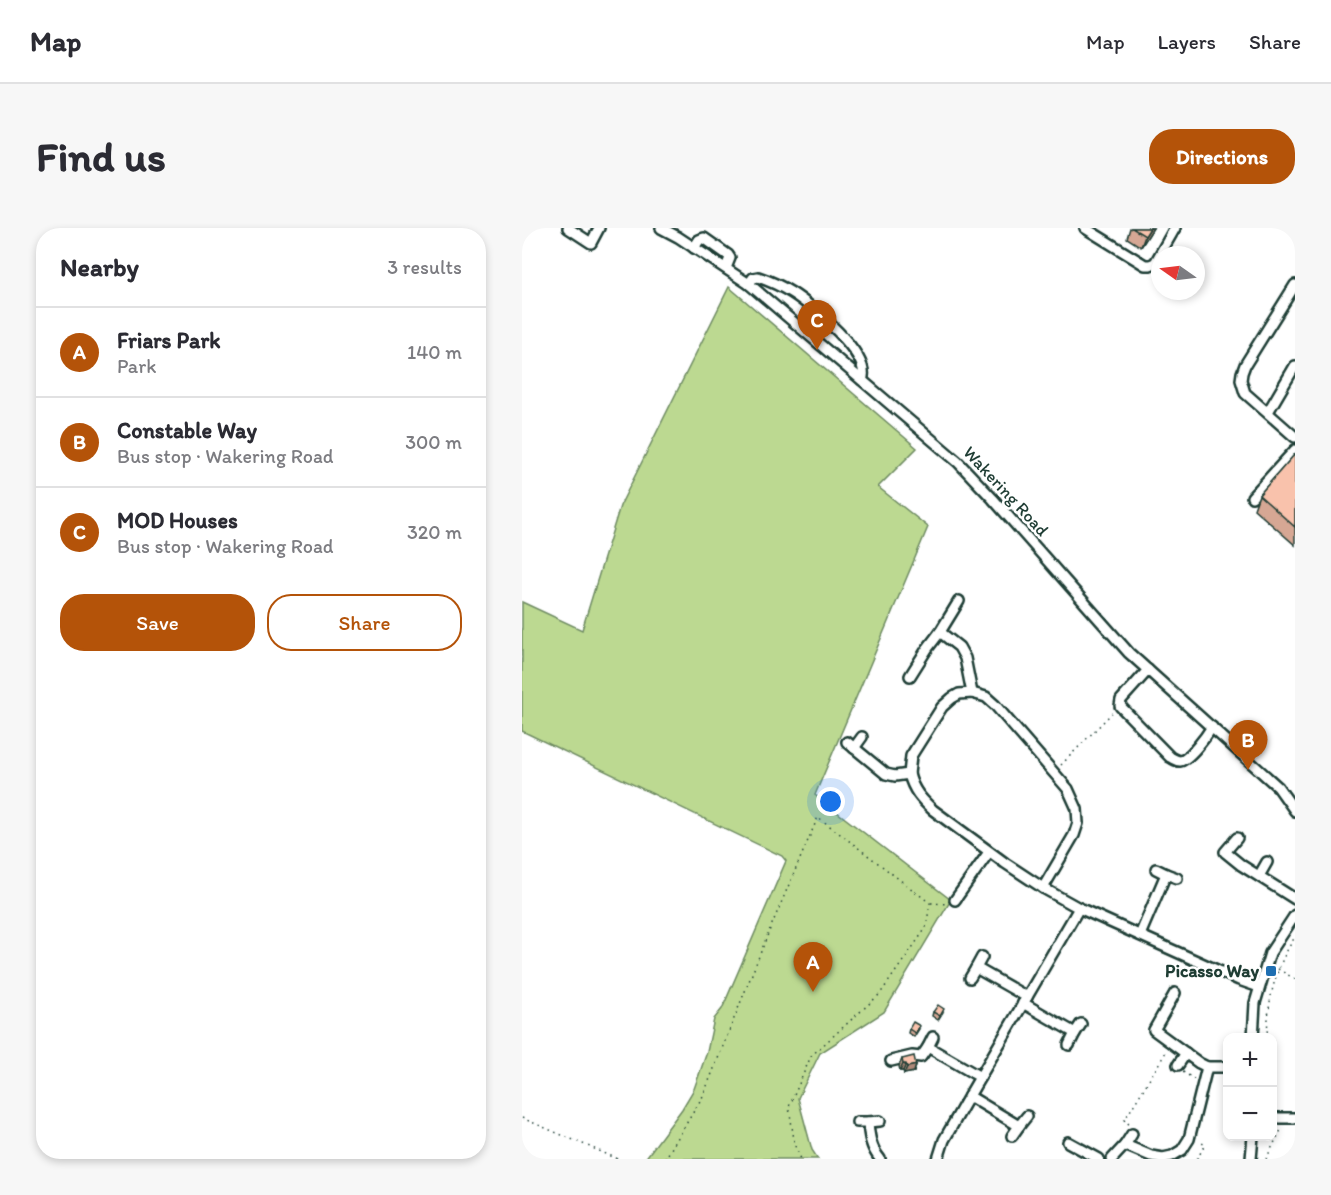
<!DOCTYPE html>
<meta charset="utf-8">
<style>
body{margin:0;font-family:Itim,sans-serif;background:#f7f7f7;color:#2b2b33}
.controls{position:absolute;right:18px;bottom:18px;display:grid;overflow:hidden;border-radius:12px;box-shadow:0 3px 9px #0003}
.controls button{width:54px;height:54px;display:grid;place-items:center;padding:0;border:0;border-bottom:2px solid #e1e1e2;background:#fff;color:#2b2b33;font:30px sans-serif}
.compass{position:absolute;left:629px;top:18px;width:54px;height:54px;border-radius:50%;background:#fff;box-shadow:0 3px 9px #0003;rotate:284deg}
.you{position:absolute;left:309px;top:574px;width:21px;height:21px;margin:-15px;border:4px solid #fff;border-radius:50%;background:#1a73e8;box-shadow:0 0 0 9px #1a73e833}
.badge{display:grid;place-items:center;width:39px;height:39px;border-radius:50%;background:#b45309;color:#fff;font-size:20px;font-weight:700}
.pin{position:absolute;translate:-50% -50px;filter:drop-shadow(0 2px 3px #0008)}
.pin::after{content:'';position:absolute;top:32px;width:21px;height:18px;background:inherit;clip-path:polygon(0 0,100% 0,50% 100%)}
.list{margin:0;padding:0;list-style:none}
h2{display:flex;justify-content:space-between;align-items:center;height:78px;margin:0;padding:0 24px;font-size:26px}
h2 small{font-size:20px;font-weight:400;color:#7c7c81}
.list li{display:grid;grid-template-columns:39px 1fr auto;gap:18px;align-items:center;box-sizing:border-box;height:90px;padding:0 24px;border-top:2px solid #e1e1e2}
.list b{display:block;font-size:22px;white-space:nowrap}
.list p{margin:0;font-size:20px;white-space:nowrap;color:#7c7c81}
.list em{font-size:20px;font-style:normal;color:#7c7c81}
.actions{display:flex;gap:12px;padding:18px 24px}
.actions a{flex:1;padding:14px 0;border:2px solid #b45309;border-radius:24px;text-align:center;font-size:21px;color:#b45309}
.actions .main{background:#b45309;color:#fff}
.map{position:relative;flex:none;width:773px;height:931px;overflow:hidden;border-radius:24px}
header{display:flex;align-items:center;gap:36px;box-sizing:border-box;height:84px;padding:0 30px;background:#fff;border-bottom:2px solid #e1e1e2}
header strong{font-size:28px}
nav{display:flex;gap:33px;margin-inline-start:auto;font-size:21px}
.intro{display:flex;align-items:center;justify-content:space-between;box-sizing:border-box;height:144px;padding:0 36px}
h1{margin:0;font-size:42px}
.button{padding:15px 27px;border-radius:24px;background:#b45309;color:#fff;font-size:21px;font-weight:700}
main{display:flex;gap:36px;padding:0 36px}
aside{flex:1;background:#fff;border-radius:24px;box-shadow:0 3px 9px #0003}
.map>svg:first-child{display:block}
.green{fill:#bcd991;stroke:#6e8b62;stroke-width:1.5}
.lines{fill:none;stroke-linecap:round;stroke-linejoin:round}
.minor-casing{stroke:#1f3d34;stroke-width:14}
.path{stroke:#1f3d34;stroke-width:1.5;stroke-dasharray:1.5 4.5;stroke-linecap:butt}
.minor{stroke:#fff;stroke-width:9}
.wall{fill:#d6a794;stroke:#1f3d34;stroke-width:1.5}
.shaded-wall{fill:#ae8878;stroke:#1f3d34;stroke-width:1.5}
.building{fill:#f9c2ac;stroke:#1f3d34;stroke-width:1.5}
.poi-dot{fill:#1f6fb2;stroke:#fff;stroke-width:2}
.labels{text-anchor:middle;stroke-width:5;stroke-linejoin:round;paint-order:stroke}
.street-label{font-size:18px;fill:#1f3d34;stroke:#fff}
.poi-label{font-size:18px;font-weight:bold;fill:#1f3d34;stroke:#fff;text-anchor:end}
</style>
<header>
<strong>Map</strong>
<nav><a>Map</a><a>Layers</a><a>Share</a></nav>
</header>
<div class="intro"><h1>Find us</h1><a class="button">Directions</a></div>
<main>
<aside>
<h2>Nearby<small>3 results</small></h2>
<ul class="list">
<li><span class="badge">A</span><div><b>Friars Park</b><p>Park</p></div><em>140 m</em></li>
<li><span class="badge">B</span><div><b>Constable Way</b><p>Bus stop · Wakering Road</p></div><em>300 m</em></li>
<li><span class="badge">C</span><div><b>MOD Houses</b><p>Bus stop · Wakering Road</p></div><em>320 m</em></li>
</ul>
<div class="actions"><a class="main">Save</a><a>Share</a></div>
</aside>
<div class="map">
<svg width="773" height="931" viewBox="0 0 773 931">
<rect width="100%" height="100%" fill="#fff"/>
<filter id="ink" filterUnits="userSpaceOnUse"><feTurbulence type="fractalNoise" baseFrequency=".0167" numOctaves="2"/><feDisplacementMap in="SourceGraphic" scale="12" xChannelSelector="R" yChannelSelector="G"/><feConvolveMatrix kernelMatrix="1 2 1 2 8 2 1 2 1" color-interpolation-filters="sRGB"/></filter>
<g filter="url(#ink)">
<path class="green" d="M207 59 395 220 356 259 406 299 293 567 429 672 362 784 298 825 276 870 290 922 296 931H123L160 881 172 861 185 824 192 791 200 781 264 633 260 628 0 503V374L60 402 98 278Z"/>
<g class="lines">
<g class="minor-casing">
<g id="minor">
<path d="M46 0 69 15 77 0"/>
<path d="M139 0 156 9 227 56 436 234 471 271 607 425 756 559 773 583"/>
<path d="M563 0 623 37H628L633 35 653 0"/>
<path d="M172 20 177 12 182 10 206 27 208 30 204 40"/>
<path d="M227 56 231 50 236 49C248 53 259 58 270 65 289 77 351 128 340 152"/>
<path d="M773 57 723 137 720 145 719 152 723 165 773 209"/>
<path d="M746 184 773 138"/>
<path d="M730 269 773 222"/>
<path d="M626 442 599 472 598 478 648 529C652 531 654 533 658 533 667 532 685 507 690 499"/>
<path d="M388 448 405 421 418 404"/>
<path d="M450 465 464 469 473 477 546 561 555 581 556 595 552 607 521 660"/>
<path d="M325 514 364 546 373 548 387 546C391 562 399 571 411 582L483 635 521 660 557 680 717 752 737 759"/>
<path d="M332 520 340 509"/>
<path d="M387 546 389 528 420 479 430 470 437 466 450 465 443 430 437 419 418 404 437 373"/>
<path d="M715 610 703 624 719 637 773 671"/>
<path d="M644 646 655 650"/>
<path d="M737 648 745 634"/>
<path d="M433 672 467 624"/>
<path d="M618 707 644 646 634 641"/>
<path d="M460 729 454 740 505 769"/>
<path d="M448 750 454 740"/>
<path d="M653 765 632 802 677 835 685 839"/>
<path d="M501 775 553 805 559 796"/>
<path d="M411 809 406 819 458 849"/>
<path d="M731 810 733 775 748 725 773 687"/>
<path d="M547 817 553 805"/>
<path d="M369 833 390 828 399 829 406 819"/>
<path d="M656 837 664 825"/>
<path d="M447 868 497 898 505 888"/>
<path d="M750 890H773"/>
<path d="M335 894H346C347 908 349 920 358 931"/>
<path d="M346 894 358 893"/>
<path d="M490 908 497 898"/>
<path d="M546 914 577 931"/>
<path d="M603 917 610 906"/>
<path d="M416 931 422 912 447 868 557 680"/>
<path d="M590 931 603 917 629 928 641 930 650 928 660 922 667 911 685 839H706"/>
<path d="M729 931 731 908"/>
</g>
</g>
<g class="path">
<path d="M539 537 590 485"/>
<path d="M409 675 425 676"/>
<path d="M756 741 773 751"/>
<path d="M745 810C746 771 752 742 773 709"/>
<path d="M661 844 672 851"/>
<path d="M0 890 96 931"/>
<path d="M607 896 602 893 644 824"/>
<path d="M143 931 181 868 248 701 296 589 408 675 404 700 358 766 289 828 267 879 273 918 279 931"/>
<path d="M675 931 683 917 677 913"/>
<path d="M744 931 760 900"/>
</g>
<use href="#minor" class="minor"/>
</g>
<g class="wall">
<path d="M608 0H631L619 19 605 10Z"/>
<path d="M773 226V317L732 281 737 267Z"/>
<path d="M411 784H421L416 792 410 788Z"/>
<path d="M387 801H397L392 809 386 805Z"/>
<path d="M380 831 394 837 392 844 382 846 381 843H378L377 838Z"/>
</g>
<g class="shaded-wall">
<path d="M628 0H631L619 19 623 8Z"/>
<path d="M381 836H384L381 843H378Z"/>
<path d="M394 837 392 844 382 846 385 839Z"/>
</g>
<g class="building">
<path d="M610 0H628L623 8Z"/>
<path d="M773 226V299L737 267Z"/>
<path d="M416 777 422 781 418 788 411 784Z"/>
<path d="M391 794 398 798 393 805 387 801Z"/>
<path d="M392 828 394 837 385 839 384 836H381L380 831Z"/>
</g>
</g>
<rect class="poi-dot" x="743" y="737" width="12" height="12" rx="3"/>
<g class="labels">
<g class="street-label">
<text transform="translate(484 263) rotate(47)" y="6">Wakering Road</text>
</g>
<g class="poi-label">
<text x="737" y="749">Picasso Way</text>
</g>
</g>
</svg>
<div class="controls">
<button>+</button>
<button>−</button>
</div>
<svg class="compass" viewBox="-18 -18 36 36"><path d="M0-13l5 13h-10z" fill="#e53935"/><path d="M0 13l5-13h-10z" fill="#7c7c81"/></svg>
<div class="you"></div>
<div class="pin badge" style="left:291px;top:764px">A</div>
<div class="pin badge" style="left:726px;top:542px">B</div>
<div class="pin badge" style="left:295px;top:122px">C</div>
</div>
</main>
